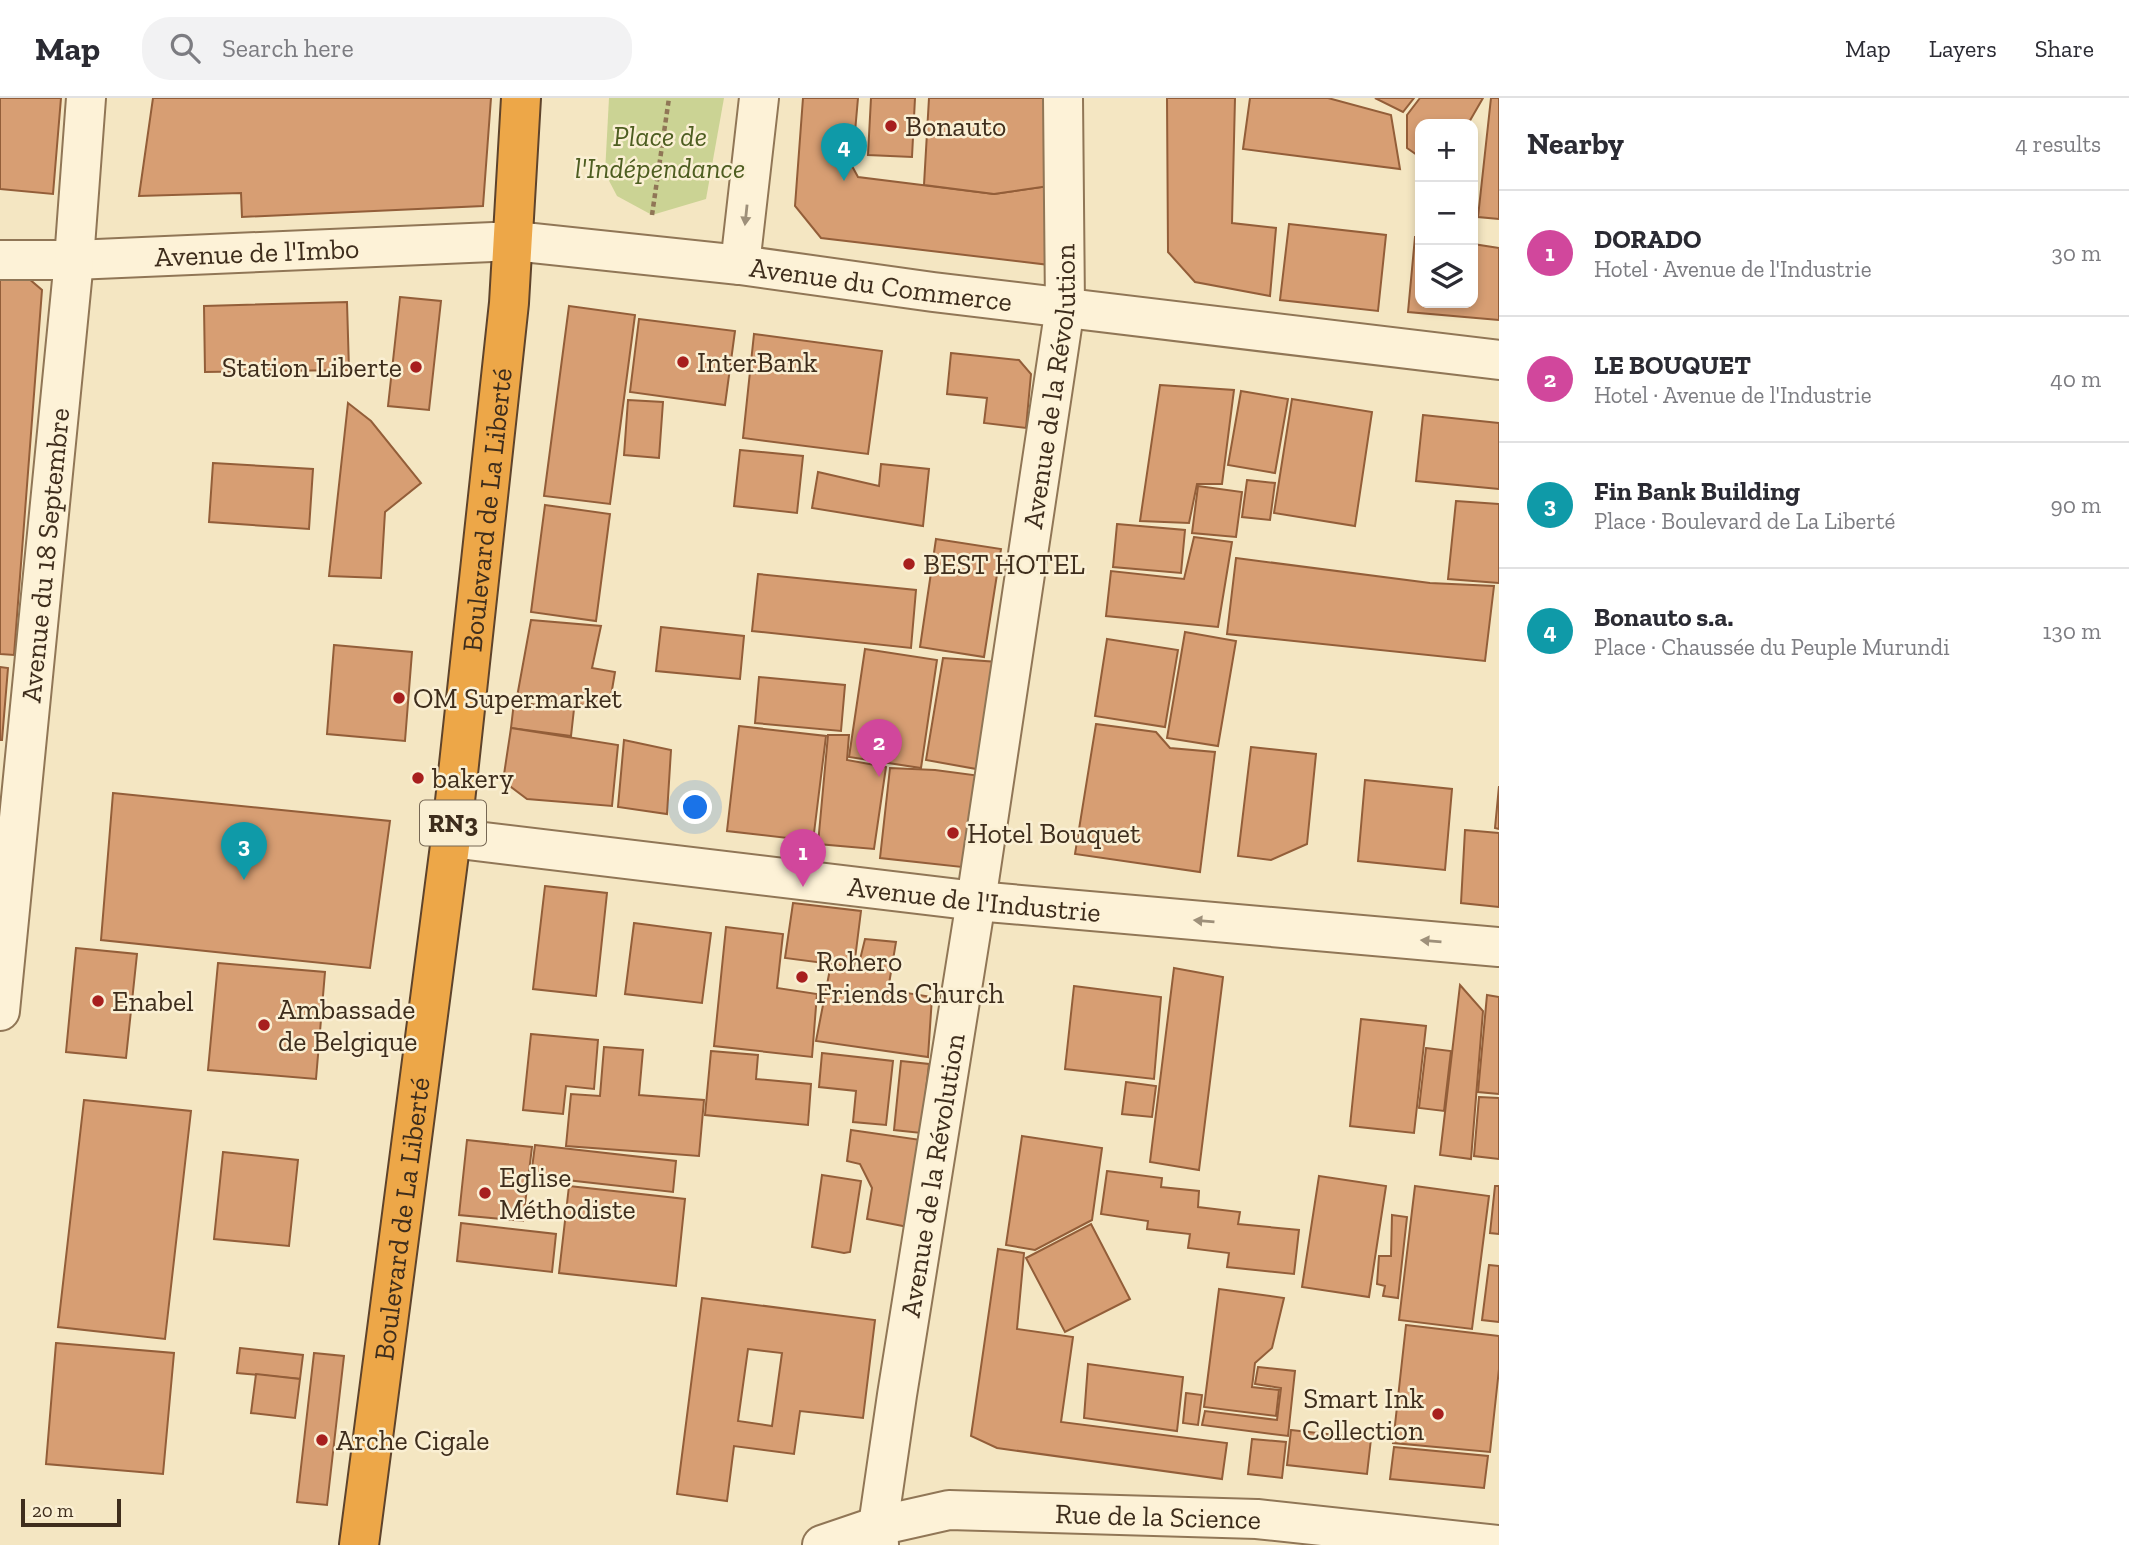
<!DOCTYPE html>
<meta charset="utf-8">
<style>
body{margin:0;font-family:"Zilla Slab",serif;background:#f2f2f3;color:#2b2b33}
.controls{position:absolute;right:21px;top:21px;display:grid;overflow:hidden;border-radius:14px;box-shadow:0 4px 10px #0003}
.controls button{width:63px;height:63px;display:grid;place-items:center;padding:0;border:0;border-bottom:2px solid #e1e1e2;background:#fff;color:#2b2b33;font:35px sans-serif}
.scale{position:absolute;left:21px;bottom:18px;width:100px;box-sizing:border-box;padding-left:7px;border:4px solid #3e2d1c;border-top:0;font-size:19px;line-height:24px;white-space:nowrap;color:#3e2d1c;-webkit-text-stroke:5px #faefd3;paint-order:stroke}
.you{position:absolute;left:696px;top:710px;width:24px;height:24px;margin:-18px;border:5px solid #fff;border-radius:50%;background:#1a73e8;box-shadow:0 0 0 10px #1a73e833}
.badge{display:grid;place-items:center;width:46px;height:46px;border-radius:50%;background:#a71f1e;color:#fff;font-size:23px;font-weight:700}
.pin{position:absolute;translate:-50% -58px;filter:drop-shadow(0 2px 4px #0008)}
.pin::after{content:'';position:absolute;top:37px;width:24px;height:21px;background:inherit;clip-path:polygon(0 0,100% 0,50% 100%)}
.list{margin:0;padding:0;list-style:none}
h2{display:flex;justify-content:space-between;align-items:center;height:91px;margin:0;padding:0 28px;font-size:30px}
h2 small{font-size:23px;font-weight:400;color:#7c7c81}
.list li{display:grid;grid-template-columns:46px 1fr auto;gap:21px;align-items:center;box-sizing:border-box;height:126px;padding:0 28px;border-top:2px solid #e1e1e2}
.list b{display:block;font-size:26px;white-space:nowrap}
.list p{margin:0;font-size:23px;white-space:nowrap;color:#7c7c81}
.list em{font-size:23px;font-style:normal;color:#7c7c81}
.icon{flex:none;width:38px;height:38px;fill:none;stroke:currentColor;stroke-width:2;stroke-linecap:round;stroke-linejoin:round}
.map{position:relative;flex:none;width:1499px;height:1447px;overflow:hidden}
header{display:flex;align-items:center;gap:42px;box-sizing:border-box;height:98px;padding:0 35px;background:#fff;border-bottom:2px solid #e1e1e2}
header strong{font-size:33px}
nav{display:flex;gap:38px;margin-inline-start:auto;font-size:24px}
.search{width:490px;height:63px;background:#f2f2f3;display:flex;align-items:center;gap:18px;box-sizing:border-box;padding:0 24px;border-radius:28px;color:#7c7c81;font-size:26px}
main{display:flex}
aside{flex:1;background:#fff}
.map>svg:first-child{display:block}
.green{fill:#cbd394}
.building{fill:#d79e73;stroke:#935e39;stroke-width:2;fill-rule:evenodd}
.lines{fill:none;stroke-linecap:round;stroke-linejoin:round}
.minor-casing{stroke:#907656;stroke-width:42}
.highway-casing{stroke:#5e432b;stroke-width:42}
.path{stroke:#907656;stroke-width:4.5;stroke-dasharray:5 3.5;stroke-linecap:butt}
.minor{stroke:#fdf2d7;stroke-width:38}
.highway{stroke:#eda748;stroke-width:38}
.oneway{fill:#9e907a}
.poi-dot{fill:#a71f1e;stroke:#faefd3;stroke-width:2.5}
.labels{text-anchor:middle;stroke-width:5;stroke-linejoin:round;paint-order:stroke}
.shield{fill:#faefd3;stroke:#766753;stroke-width:2}
.shield-label{font-size:26px;font-weight:bold;fill:#3e2d1c}
.poi-label{font-size:28px;fill:#3e2d1c;stroke:#faefd3;text-anchor:start}
.park-label{font-size:28px;font-style:italic;fill:#4d5d20;stroke:#faefd3}
.street-label{font-size:28px;fill:#3e2d1c;stroke:#faefd3}
</style>
<header>
<strong>Map</strong>
<div class="search"><svg class="icon" aria-label="search" viewBox="0 0 24 24"><circle cx="10" cy="10" r="6"/><path d="M15 15l6 6"/></svg>Search here</div>
<nav><a>Map</a><a>Layers</a><a>Share</a></nav>
</header>
<main>
<div class="map">
<svg width="1499" height="1447" viewBox="0 0 1499 1447">
<rect width="100%" height="100%" fill="#f4e6c2"/>
<path class="green" d="M609 0H724L706 101 652 117 617 98 605 75Z"/>
<g class="building">
<path d="M0 0H61L53 96 0 91Z"/>
<path d="M153 0H491L483 108 242 119 241 95 139 98Z"/>
<path d="M803 0H858L852 68 858 79 994 96 1049 88 1050 167 821 140 795 108Z"/>
<path d="M871 0H915L912 59 868 57Z"/>
<path d="M929 0H1047L1049 88 994 96 924 87Z"/>
<path d="M1167 0H1235L1232 125 1276 130 1270 198 1195 184 1168 154Z"/>
<path d="M1250 0H1328L1391 17 1400 71 1243 51Z"/>
<path d="M1375 0H1414L1403 14Z"/>
<path d="M1420 0H1483L1468 26H1420V59L1407 50V17Z"/>
<path d="M1491 0H1499V121L1478 119Z"/>
<path d="M1289 126 1386 137 1378 213 1280 202Z"/>
<path d="M1415 139H1420V205H1473V146L1499 150V222L1408 214Z"/>
<path d="M0 165 14 168 42 192 14 557 0 556Z"/>
<path d="M400 199 441 203 429 312 388 308Z"/>
<path d="M347 204 349 272 205 274 204 208Z"/>
<path d="M569 208 635 217 610 406 544 398Z"/>
<path d="M639 221 735 233 725 307 630 294Z"/>
<path d="M754 236 882 253 868 356 743 340Z"/>
<path d="M951 255 1019 262 1031 276 1026 330 984 325 987 300 947 296Z"/>
<path d="M1160 287 1234 292 1222 386H1197L1189 425 1140 423Z"/>
<path d="M1241 293 1288 301 1275 375 1228 367Z"/>
<path d="M1292 301 1372 314 1355 428 1274 415Z"/>
<path d="M628 302 663 304 659 360 624 357Z"/>
<path d="M348 305 371 323 421 385 385 414 381 480 329 478Z"/>
<path d="M1423 317 1499 325V391L1416 383Z"/>
<path d="M740 352 803 358 797 415 734 408Z"/>
<path d="M213 365 313 371 309 431 209 424Z"/>
<path d="M881 366 929 371 923 428 812 410 818 374 879 388Z"/>
<path d="M1247 382 1275 385 1270 422 1242 419Z"/>
<path d="M1198 388 1242 394 1236 439 1192 435Z"/>
<path d="M1456 403 1499 406V485L1448 481Z"/>
<path d="M545 407 610 416 596 523 531 514Z"/>
<path d="M1117 426 1185 432 1181 475 1113 469Z"/>
<path d="M1194 439 1232 444 1218 529 1106 518 1111 473 1184 481Z"/>
<path d="M936 441 1001 451 984 559 920 549Z"/>
<path d="M1236 460 1430 485 1494 488 1485 563 1227 536Z"/>
<path d="M758 476 916 492 911 550 752 533Z"/>
<path d="M531 522 601 528 592 570 615 574 609 610 517 599Z"/>
<path d="M661 529 744 538 740 581 656 573Z"/>
<path d="M1185 534 1236 543 1218 648 1167 640Z"/>
<path d="M1107 541 1178 552 1165 629 1095 618Z"/>
<path d="M334 547 412 554 405 643 327 636Z"/>
<path d="M865 551 937 562 921 670 849 659Z"/>
<path d="M943 560 998 564 982 672 926 662Z"/>
<path d="M0 569 8 570 2 642H0Z"/>
<path d="M759 579 845 587 841 633 755 625Z"/>
<path d="M514 604 574 611 571 638 511 630Z"/>
<path d="M1096 626 1156 634 1170 650 1215 654 1200 774 1075 756Z"/>
<path d="M739 628 826 638 813 743 727 733Z"/>
<path d="M511 630 618 647 612 708 527 701 503 683Z"/>
<path d="M828 637H849L847 662 886 669 874 751 818 746Z"/>
<path d="M624 642 671 652 667 716 618 709Z"/>
<path d="M1251 649 1316 656 1307 746 1271 762 1238 758Z"/>
<path d="M890 670 935 672 981 678 971 770 880 760Z"/>
<path d="M1365 682 1452 691 1445 772 1358 763Z"/>
<path d="M1499 688V731L1495 730Z"/>
<path d="M113 695 390 723 370 870 101 842Z"/>
<path d="M1465 732 1499 735V809L1461 805Z"/>
<path d="M545 788 607 795 596 898 533 891Z"/>
<path d="M793 805 861 813 854 869 785 860Z"/>
<path d="M634 825 711 835 702 905 625 896Z"/>
<path d="M726 829 783 836 777 890 817 896 812 959 714 948Z"/>
<path d="M865 841 896 844 888 892 932 899 928 959 816 943 830 871 857 874Z"/>
<path d="M76 850 137 856 126 960 66 954Z"/>
<path d="M218 865 325 874 316 981 208 972Z"/>
<path d="M1174 870 1223 879 1199 1072 1150 1064Z"/>
<path d="M1460 887 1483 913 1471 1061 1440 1057Z"/>
<path d="M1074 888 1161 899 1154 981 1065 971Z"/>
<path d="M1487 897 1499 899V996L1478 994Z"/>
<path d="M1361 921 1426 928 1414 1035 1350 1028Z"/>
<path d="M531 936 598 942 594 991 566 988 563 1016 523 1012Z"/>
<path d="M604 949 643 952 639 997 704 1002 699 1058 566 1048 571 996 600 998Z"/>
<path d="M1426 950 1451 953 1444 1013 1419 1010Z"/>
<path d="M711 953 758 957 756 981 811 986 808 1027 705 1017Z"/>
<path d="M822 955 893 963 886 1027 853 1024 856 993 819 989Z"/>
<path d="M901 963 929 966 921 1035 894 1032Z"/>
<path d="M1126 984 1156 988 1152 1019 1122 1016Z"/>
<path d="M1479 999 1499 1000V1061L1474 1058Z"/>
<path d="M84 1002 191 1013 165 1241 58 1229Z"/>
<path d="M851 1032 921 1042 908 1129 867 1121 872 1090 860 1066 847 1063Z"/>
<path d="M1022 1038 1102 1050 1092 1122 1035 1152 1006 1147Z"/>
<path d="M467 1042 532 1049 523 1123 459 1117Z"/>
<path d="M535 1047 676 1063 673 1094 531 1078Z"/>
<path d="M223 1054 298 1062 289 1148 214 1141Z"/>
<path d="M1107 1073 1162 1080 1161 1089 1199 1093 1198 1109 1240 1114 1238 1126 1299 1132 1294 1176 1227 1169 1229 1155 1188 1150 1190 1136 1147 1131 1148 1123 1101 1116Z"/>
<path d="M822 1077 861 1083 850 1154 844 1155 812 1149Z"/>
<path d="M1319 1078 1386 1088 1369 1199 1302 1189Z"/>
<path d="M569 1088 685 1101 676 1188 559 1175Z"/>
<path d="M1415 1088 1489 1098 1472 1231 1399 1222Z"/>
<path d="M1495 1088H1499V1136L1490 1135Z"/>
<path d="M1392 1117 1407 1119 1398 1200 1383 1198 1385 1188 1377 1186 1379 1158H1391Z"/>
<path d="M461 1125 556 1136 552 1174 457 1163Z"/>
<path d="M1091 1126 1130 1201 1065 1234 1026 1160Z"/>
<path d="M998 1151 1024 1155 1017 1231 1073 1239 1061 1324 1227 1345 1222 1381 997 1350 971 1338Z"/>
<path d="M1489 1167 1499 1168V1224L1482 1222Z"/>
<path d="M1219 1191 1284 1200 1272 1250 1255 1265 1252 1289 1279 1292 1276 1318 1204 1309Z"/>
<path d="M702 1200 875 1222 863 1320 800 1313 794 1356 734 1348 727 1403 677 1396ZM748 1251 782 1255 772 1328 738 1323Z"/>
<path d="M1406 1227 1499 1238V1271L1490 1354 1393 1345Z"/>
<path d="M56 1245 174 1255 163 1376 46 1366Z"/>
<path d="M240 1250 303 1257 300 1281 237 1275Z"/>
<path d="M314 1255 344 1258 327 1407 297 1404Z"/>
<path d="M1088 1266 1183 1279 1177 1333 1084 1320Z"/>
<path d="M1258 1269 1295 1273 1288 1338 1202 1327 1205 1313 1277 1322 1281 1290 1255 1286Z"/>
<path d="M256 1276 300 1281 295 1320 251 1315Z"/>
<path d="M1186 1295 1202 1297 1198 1327 1183 1325Z"/>
<path d="M1291 1332 1371 1341 1367 1376 1287 1367Z"/>
<path d="M1252 1341 1286 1344 1282 1380 1248 1376Z"/>
<path d="M1394 1349 1488 1358 1484 1390 1390 1381Z"/>
</g>
<g class="lines">
<g class="minor-casing">
<g id="minor">
<path id="s1" d="M0 162H74L514 143 740 167 933 194 1499 262"/>
<path d="M740 167 759 0"/>
<path id="s2" d="M451 740 976 803 1499 849"/>
<path id="s3" d="M0 913 74 162 86 0"/>
<path id="s4" d="M822 1447 878 1428 949 1412 1257 1421 1499 1447"/>
<path id="s5" d="M879 1447 878 1428 897 1297 976 803 1065 209 1063 0"/>
</g>
</g>
<g class="highway-casing">
<g id="highway">
<path id="s6" d="M359 1447 451 740 509 205 521 0"/>
</g>
</g>
<path class="path" d="M652 117 669 0"/>
<use href="#minor" class="minor"/>
<use href="#highway" class="highway"/>
</g>
<defs><path id="oneway-solid" d="M-6-.8H1V-3.2L6.5 0L1 3.2V.8H-6Z" transform="scale(1.75)"/></defs>
<g class="oneway">
<use href="#oneway-solid" transform="translate(746 117) rotate(96)"/>
<use href="#oneway-solid" transform="translate(1204 823) rotate(-175)"/>
<use href="#oneway-solid" transform="translate(1431 843) rotate(-175)"/>
</g>
<g class="poi-dot">
<circle cx="891" cy="28" r="7"/>
<circle cx="683" cy="264" r="7"/>
<circle cx="416" cy="269" r="7"/>
<circle cx="909" cy="466" r="7"/>
<circle cx="399" cy="600" r="7"/>
<circle cx="418" cy="680" r="7"/>
<circle cx="953" cy="735" r="7"/>
<circle cx="802" cy="879" r="7"/>
<circle cx="98" cy="903" r="7"/>
<circle cx="264" cy="927" r="7"/>
<circle cx="485" cy="1095" r="7"/>
<circle cx="1438" cy="1316" r="7"/>
<circle cx="322" cy="1342" r="7"/>
</g>
<g class="labels">
<rect class="shield" x="420" y="702.5" width="66" height="45" rx="5"/>
<g class="shield-label">
<text x="453" y="734">RN3</text>
</g>
<g class="poi-label">
<text x="905" y="38">Bonauto</text>
<text x="697" y="274">InterBank</text>
<text x="402" y="279" text-anchor="end">Station Liberte</text>
<text x="923" y="476">BEST HOTEL</text>
<text x="413" y="610">OM Supermarket</text>
<text x="432" y="690">bakery</text>
<text x="967" y="745">Hotel Bouquet</text>
<text x="816" y="873">Rohero<tspan x="816" dy="32">Friends Church</tspan></text>
<text x="112" y="913">Enabel</text>
<text x="278" y="921">Ambassade<tspan x="278" dy="32">de Belgique</tspan></text>
<text x="499" y="1089">Eglise<tspan x="499" dy="32">Méthodiste</tspan></text>
<text x="1424" y="1310" text-anchor="end">Smart Ink<tspan x="1424" dy="32">Collection</tspan></text>
<text x="336" y="1352">Arche Cigale</text>
</g>
<g class="park-label">
<text x="660" y="48">Place de<tspan x="660" dy="32">l'Indépendance</tspan></text>
</g>
<g class="street-label">
<text dy="10" stroke="none"><textPath href="#s1" startOffset="257">Avenue de l'Imbo</textPath></text>
<text dy="10" stroke="none"><textPath href="#s1" startOffset="884">Avenue du Commerce</textPath></text>
<text dy="10" stroke="none"><textPath href="#s5" startOffset="1172">Avenue de la Révolution</textPath></text>
<text dy="10" stroke="none"><textPath href="#s6" startOffset="1043">Boulevard de La Liberté</textPath></text>
<text dy="10" stroke="none"><textPath href="#s3" startOffset="458">Avenue du 18 Septembre</textPath></text>
<text dy="10" stroke="none"><textPath href="#s2" startOffset="527">Avenue de l'Industrie</textPath></text>
<text dy="10" stroke="none"><textPath href="#s5" startOffset="374">Avenue de la Révolution</textPath></text>
<text dy="10" stroke="none"><textPath href="#s6" startOffset="329">Boulevard de La Liberté</textPath></text>
<text dy="10" stroke="none"><textPath href="#s4" startOffset="341">Rue de la Science</textPath></text>
</g>
</g>
</svg>
<div class="controls">
<button>+</button>
<button>−</button>
<button><svg class="icon" aria-label="layers" viewBox="0 0 24 24"><path d="M12 4l9 5-9 5-9-5zM3 14l9 5 9-5"/></svg></button>
</div>
<div class="scale">20 m</div>
<div class="you"></div>
<div class="pin badge" style="left:803px;top:789px;background:#d1479c">1</div>
<div class="pin badge" style="left:879px;top:679px;background:#d1479c">2</div>
<div class="pin badge" style="left:244px;top:782px;background:#0f9aa8">3</div>
<div class="pin badge" style="left:844px;top:83px;background:#0f9aa8">4</div>
</div>
<aside>
<h2>Nearby<small>4 results</small></h2>
<ul class="list">
<li><span class="badge" style="background:#d1479c">1</span><div><b>DORADO</b><p>Hotel · Avenue de l'Industrie</p></div><em>30 m</em></li>
<li><span class="badge" style="background:#d1479c">2</span><div><b>LE BOUQUET</b><p>Hotel · Avenue de l'Industrie</p></div><em>40 m</em></li>
<li><span class="badge" style="background:#0f9aa8">3</span><div><b>Fin Bank Building</b><p>Place · Boulevard de La Liberté</p></div><em>90 m</em></li>
<li><span class="badge" style="background:#0f9aa8">4</span><div><b>Bonauto s.a.</b><p>Place · Chaussée du Peuple Murundi</p></div><em>130 m</em></li>
</ul>
</aside>
</main>
